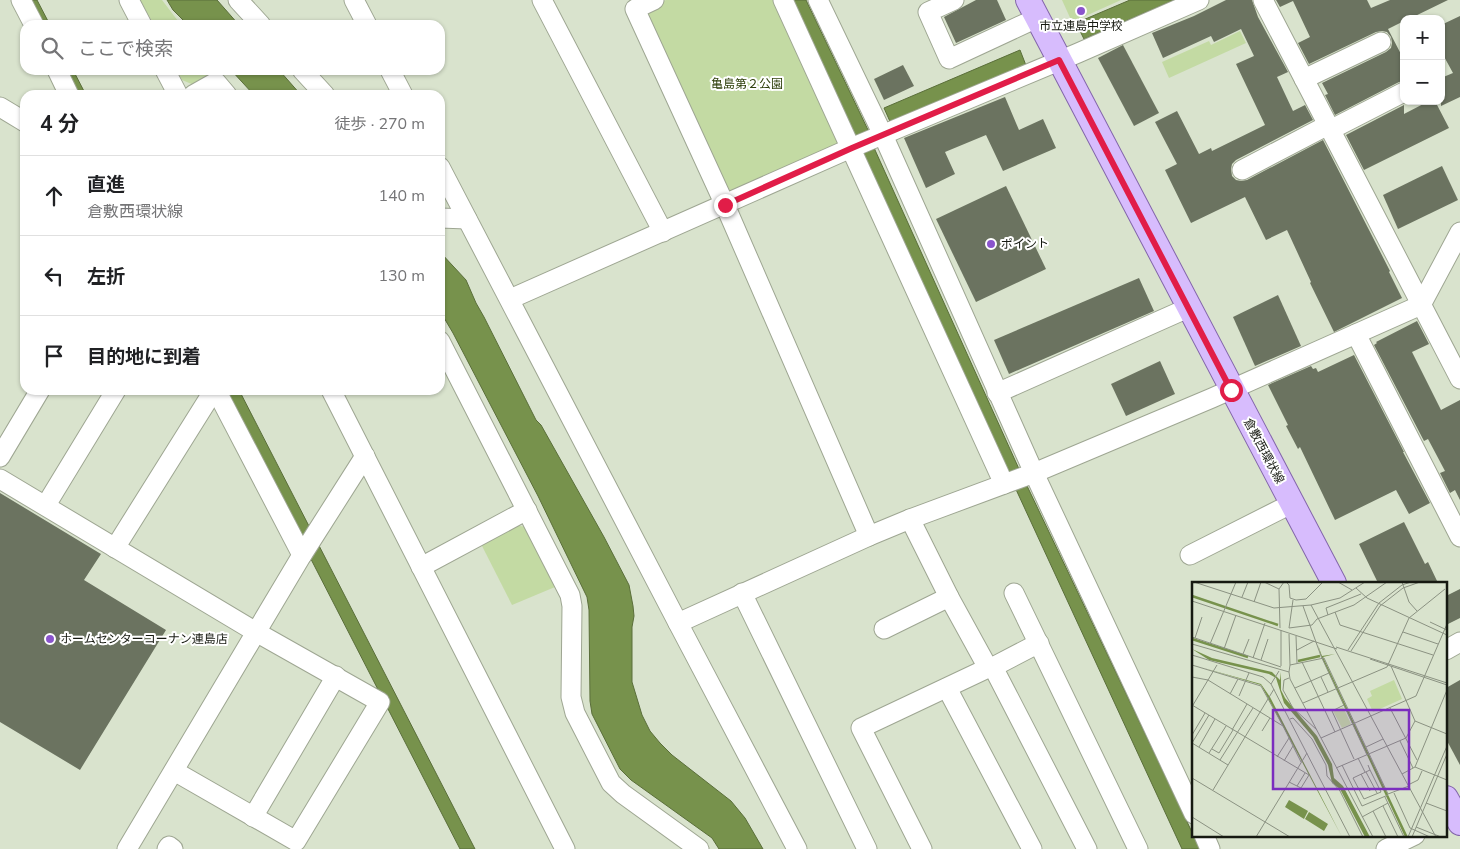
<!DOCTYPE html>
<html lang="ja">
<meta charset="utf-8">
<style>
body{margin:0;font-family:"Nunito Sans","Noto Sans JP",sans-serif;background:#f2f2f2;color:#202124}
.controls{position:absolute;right:15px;top:15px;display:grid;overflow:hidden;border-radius:10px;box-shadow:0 1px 4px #0004}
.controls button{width:45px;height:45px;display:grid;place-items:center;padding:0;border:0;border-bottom:1px solid #e0e0e0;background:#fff;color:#202124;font:25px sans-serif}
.stop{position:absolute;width:15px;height:15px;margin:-11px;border:4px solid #e11d48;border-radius:50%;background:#fff}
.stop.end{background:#e11d48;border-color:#fff;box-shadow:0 1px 5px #0008}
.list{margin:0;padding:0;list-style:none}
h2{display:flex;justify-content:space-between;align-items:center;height:65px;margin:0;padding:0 20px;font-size:21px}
h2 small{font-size:16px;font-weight:400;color:#757577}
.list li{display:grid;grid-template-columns:32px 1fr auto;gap:15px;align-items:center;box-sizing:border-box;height:80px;padding:0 20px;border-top:1px solid #e0e0e0}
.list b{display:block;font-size:19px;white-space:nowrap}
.list p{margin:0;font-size:16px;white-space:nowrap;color:#757577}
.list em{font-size:16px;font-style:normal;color:#757577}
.icon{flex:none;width:28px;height:28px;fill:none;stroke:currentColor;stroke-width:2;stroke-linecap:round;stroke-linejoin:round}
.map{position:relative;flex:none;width:1460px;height:849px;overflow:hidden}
.search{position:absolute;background:#fff;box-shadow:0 1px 4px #0004;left:20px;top:20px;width:425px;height:55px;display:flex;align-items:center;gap:12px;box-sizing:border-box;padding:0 18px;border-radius:15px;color:#757577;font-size:19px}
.panel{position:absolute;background:#fff;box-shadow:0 1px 4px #0004;left:20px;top:90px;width:425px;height:305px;border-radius:15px}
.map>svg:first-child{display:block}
.green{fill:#c3daa3}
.water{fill:#77924c;stroke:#5a6e3a}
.building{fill:#6b7360}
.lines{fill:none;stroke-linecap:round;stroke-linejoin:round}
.minor-casing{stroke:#9ea692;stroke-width:21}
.major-casing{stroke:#8366aa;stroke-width:26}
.minor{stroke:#fff;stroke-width:19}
.major{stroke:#d7bcfd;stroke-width:24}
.route{stroke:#e11d48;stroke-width:6}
.poi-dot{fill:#8a54cc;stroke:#fff;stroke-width:2}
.labels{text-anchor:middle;stroke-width:4;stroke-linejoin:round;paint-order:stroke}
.poi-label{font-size:12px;fill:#161911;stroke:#fff;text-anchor:start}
.park-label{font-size:12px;fill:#2e3f0a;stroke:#fff}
.street-label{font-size:12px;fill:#161911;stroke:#fff}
.inset-river{fill:none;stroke:#77924c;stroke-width:2.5}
.inset-road{fill:none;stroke:#8b9282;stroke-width:1}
.view{fill:#7b2cbf;fill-opacity:0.15;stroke:#7b2cbf;stroke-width:2.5}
.inset-edge{fill:none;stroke:#161911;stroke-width:2.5}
</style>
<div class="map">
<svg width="1460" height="849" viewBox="0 0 1460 849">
<rect width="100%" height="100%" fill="#d9e3cd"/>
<g class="green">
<path d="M140 0H162L181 25H154Z"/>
<path d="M666 0H778L837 134 838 145 737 191 726 189 643 15 646 8Z"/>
<path d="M1062 0H1121L1072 22Z"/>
<path d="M1240 31 1246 43 1169 78 1162 62 1209 41 1211 45Z"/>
<path d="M177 70H216L218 72 194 85 182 80Z"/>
<path d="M514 525 526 527 555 587 512 605 480 542Z"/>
</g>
<g class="water">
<path d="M25 0H37L50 25H38Z"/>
<path d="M167 0H217L239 25H188L173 10Z"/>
<path d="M790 0H806L869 132 875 150 1019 469 1200 849H1182Z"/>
<path d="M1130 0H1174L1084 39 1076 23Z"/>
<path d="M1020 50 1027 68 892 126 884 108Z"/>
<path d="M61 70H73L86 95H74Z"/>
<path d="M231 70H279L301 95H254Z"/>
<path d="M440 252 466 280 476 303 484 317 536 420 541 425 604 537 629 585 633 606 634 616 632 627V682L642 715 650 731 660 743 672 755 731 801 745 818 763 849H719L712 838 631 780 620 769 592 714 590 701 589 610 587 597 538 496 453 333 440 311Z"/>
<path d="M224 390H239L475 849H460Z"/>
</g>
<g class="building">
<path d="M976 0H997L1006 20 956 43 944 17Z"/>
<path d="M1226 0H1252L1258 17 1288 72 1277 77 1293 111 1305 105 1313 120 1236 160 1232 164 1231 169 1232 176 1236 180 1241 181 1247 180 1323 140 1390 271 1389 272 1402 298 1334 332 1310 283 1311 282 1287 230 1266 240 1245 197 1191 223 1165 170 1177 164 1155 122 1177 111 1199 154 1211 148 1212 151 1265 125 1236 64 1254 56 1241 29 1214 42 1211 36 1163 58 1152 33 1194 16Z"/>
<path d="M1276 0H1367L1371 8 1390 0H1448L1409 19H1404V21L1388 29 1404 60V81L1399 82 1335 115 1325 95 1328 94 1322 83 1386 52 1391 48 1392 43 1391 37 1387 32 1382 31 1376 32 1309 64 1298 43 1310 37 1293 1 1280 7Z"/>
<path d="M1460 16V97L1441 106V78L1453 73 1441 51V25Z"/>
<path d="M1123 45 1159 113 1134 126 1098 58Z"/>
<path d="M903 65 914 86 884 100 874 79Z"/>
<path d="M1005 97 1019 130 1043 119 1056 148 1003 171 986 135 945 152 955 174 926 188 904 138Z"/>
<path d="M1429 101H1435L1449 128 1364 170 1346 135 1404 105V114Z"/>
<path d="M1442 166 1458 200 1398 229 1383 195Z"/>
<path d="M1006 186 1046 269 976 302 936 219Z"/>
<path d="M1139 278 1154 311 1009 374 994 340Z"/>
<path d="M1278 295 1301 346 1255 366 1233 317Z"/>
<path d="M1417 321 1429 344 1412 352 1441 410 1460 400V500L1455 490 1450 493 1440 473 1445 471 1428 439 1424 441 1374 345 1377 343 1376 342Z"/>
<path d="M1354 355 1404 452H1403L1430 503 1409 514 1396 490 1335 520 1300 447 1298 449 1286 426 1288 425 1268 385 1311 366 1313 369 1316 368 1318 372Z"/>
<path d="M1160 361 1175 394 1126 416 1111 384Z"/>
<path d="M0 493 101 554 84 580 166 630 80 770 0 722Z"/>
<path d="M1404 522 1425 564 1428 562 1438 583H1378L1359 544Z"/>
<path d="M1460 589V618L1446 625V596Z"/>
<path d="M1460 680V765L1446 739V688Z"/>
</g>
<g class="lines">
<g class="minor-casing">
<g id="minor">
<path d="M21 0 34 25"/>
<path d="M129 0 142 25"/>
<path d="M238 0 261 25"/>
<path d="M354 0 367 25"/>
<path d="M542 0 663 232"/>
<path d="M654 0 635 9 725 205 869 536"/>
<path d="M783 0 1004 484"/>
<path d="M818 0 883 135 1034 473 1194 814"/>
<path d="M954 0 928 12 949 59 1037 18"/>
<path d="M1263 0 1460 379"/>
<path d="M57 70 69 95"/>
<path d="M165 70 178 95"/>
<path d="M302 70 325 95"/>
<path d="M390 70 403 95"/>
<path d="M1304 79 1381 42"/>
<path d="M193 95 216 82 227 95"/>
<path d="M0 107 25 122"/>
<path d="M1330 130 1404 92"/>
<path d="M440 167 678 623 797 849"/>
<path d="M1242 170 1328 125"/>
<path d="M440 218 467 219"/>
<path d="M510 299 851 148 1078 53 1199 0"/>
<path d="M1356 334 1460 537"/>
<path d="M440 341 570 595 572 606 571 697 575 713 611 783 623 794 699 849"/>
<path d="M216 390 302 555"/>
<path d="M331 390 565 849"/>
<path d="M997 393 1188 308"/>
<path d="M0 457 40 390"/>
<path d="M0 479 256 632 380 702 296 841 174 771"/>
<path d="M46 505 116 390"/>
<path d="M910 519 949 597 988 668"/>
<path d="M115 548 214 390"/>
<path d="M1190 555 1291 504"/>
<path d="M421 567 527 510"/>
<path d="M742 593 867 849"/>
<path d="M1014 593 1138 849"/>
<path d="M678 623 869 536 910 519 1034 473 1212 398 1421 305 1460 232"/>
<path d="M884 629 949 597"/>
<path d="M1446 650 1460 642"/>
<path d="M993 667 1087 849"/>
<path d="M947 688 1032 849"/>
<path d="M253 817 336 676"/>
<path d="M1204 835 1210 849"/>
<path d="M127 849 302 555 365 456"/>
<path d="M167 849 169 846 173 849"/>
<path d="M922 849 861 728 988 668 993 667 1039 643"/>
<path d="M1386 849 1415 835"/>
</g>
</g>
<g class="major-casing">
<g id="major">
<path d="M1028 0 1334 583"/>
<path d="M1446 798 1460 823"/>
</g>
</g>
<use href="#minor" class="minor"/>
<use href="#major" class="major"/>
</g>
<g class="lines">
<path class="route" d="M725 205 852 148 1059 60 1231 390"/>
</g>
<g class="poi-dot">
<circle cx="1081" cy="11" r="5"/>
<circle cx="991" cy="244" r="5"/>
<circle cx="50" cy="639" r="5"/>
</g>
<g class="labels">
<g class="poi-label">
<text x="1081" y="30" text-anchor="middle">市立連島中学校</text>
<text x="1001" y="248">ポイント</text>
<text x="60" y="643">ホームセンターコーナン連島店</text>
</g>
<g class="park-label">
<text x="747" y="88">亀島第２公園</text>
</g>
<g class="street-label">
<text transform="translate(1264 451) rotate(62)" y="4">倉敷西環状線</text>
</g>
</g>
<g transform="translate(1192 582)">
<rect width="255" height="255" fill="#d9e3cd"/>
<path d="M202 98 210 117 181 130 175 117 180 114 178 109ZM151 125 159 142 150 146 141 129Z" fill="#c3daa3"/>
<path d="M126 63 130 74 143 72 131 75 216 255H213L129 74ZM0 67 20 76 80 90 88 98 89 90V108L93 116 125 154 140 182 142 196 151 204 178 255H173L148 207 140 201 136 183 121 155 92 121 84 96 77 92 17 78ZM8 85 69 102 78 115 150 255 69 103ZM97 218 116 229 112 237 93 225ZM117 230 136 242 132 249 113 237Z" fill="#77924c"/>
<path class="inset-river" d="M0 14 86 43M0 57 56 75M106 79 128 74"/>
<path class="inset-road" d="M2 0 82 26 119 23M72 0 87 7M94 0 97 3 98 16 104 18 114 17 131 0M146 0 160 8M173 0 148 16 119 23 244 255M210 0 217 20 225 29M164 6 175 16 255 53M50 15 56 0M0 19 145 67M62 20 69 0M111 24 129 74 175 173M143 30 148 43 241 73M136 33 134 26 169 12M238 40 255 48M88 46 87 7 92 0M97 46 120 43 125 37 162 23 195 0M97 46 101 18M211 50 246 62M97 52 98 83M104 54 105 81M0 55 89 85M3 56 10 35M0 62 97 90 98 97 181 255M18 62 44 0M144 65 255 101M32 67 44 33M105 68 122 59M156 68 187 21 210 3 219 0M159 69 188 24 211 6 228 0M51 72 57 57M0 73 71 95 79 102 158 255M61 76 73 41M178 77 255 103M69 78 76 57M110 80 143 150M0 83 69 104 91 144M89 84V48M199 84 223 139 255 152M97 90 98 83 132 76 196 212 217 204M0 95 16 98 91 144 109 180M129 95 136 110M97 96 92 98 91 108 101 126 125 148M79 102 87 89M103 106 137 91M38 112 46 97M47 114 57 91M111 121 195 85 217 36 253 7M0 123 117 193 109 206 97 200M1 123 25 83M152 123 140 129 162 177M198 126 225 178M98 137 101 136 120 157 134 183 135 194 148 209 171 255M40 148 55 122M70 149 78 136M45 151 61 126M0 153 13 131M129 156 224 114 255 42M208 159 221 186M0 161 36 183M0 161 17 133M7 165 23 137M174 165 191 157M20 167 27 171 41 148M17 171 34 144M85 175 97 156M166 176 173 190M28 178 45 151M92 179 101 164M150 183 170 224 196 213M176 183 178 188 189 210 172 217 161 196 178 188M223 185 255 198M144 186 214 156 223 139M174 190 185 211M169 192 178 209M210 192 223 185 255 108M0 196 98 255M216 203 226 198 230 189M105 204 113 191M21 208 82 107M202 211 218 246 238 255M193 215 212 255M234 221 255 229M191 224 206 255M181 229 194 255M0 235 32 255M170 235 196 221M224 245 249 255M64 255 115 171M216 255 255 164M220 255 255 172"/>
<path class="view" d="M81 128H217V207H81Z"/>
<rect width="255" height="255" class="inset-edge"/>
</g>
</svg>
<div class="controls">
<button>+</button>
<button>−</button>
</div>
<div class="stop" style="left:1231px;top:390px"></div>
<div class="stop end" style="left:725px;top:205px"></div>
<div class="search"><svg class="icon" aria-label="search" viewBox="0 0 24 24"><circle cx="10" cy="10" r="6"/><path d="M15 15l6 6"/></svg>ここで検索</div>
<section class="panel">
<h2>4 分<small>徒歩 · 270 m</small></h2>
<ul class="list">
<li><svg class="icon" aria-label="ahead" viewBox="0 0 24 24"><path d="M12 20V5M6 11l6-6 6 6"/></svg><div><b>直進</b><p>倉敷西環状線</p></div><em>140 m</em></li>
<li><svg class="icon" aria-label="left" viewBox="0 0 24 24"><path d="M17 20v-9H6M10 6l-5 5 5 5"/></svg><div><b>左折</b></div><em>130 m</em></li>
<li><svg class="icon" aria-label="arrive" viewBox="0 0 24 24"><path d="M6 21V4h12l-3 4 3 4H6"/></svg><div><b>目的地に到着</b></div></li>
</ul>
</section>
</div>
